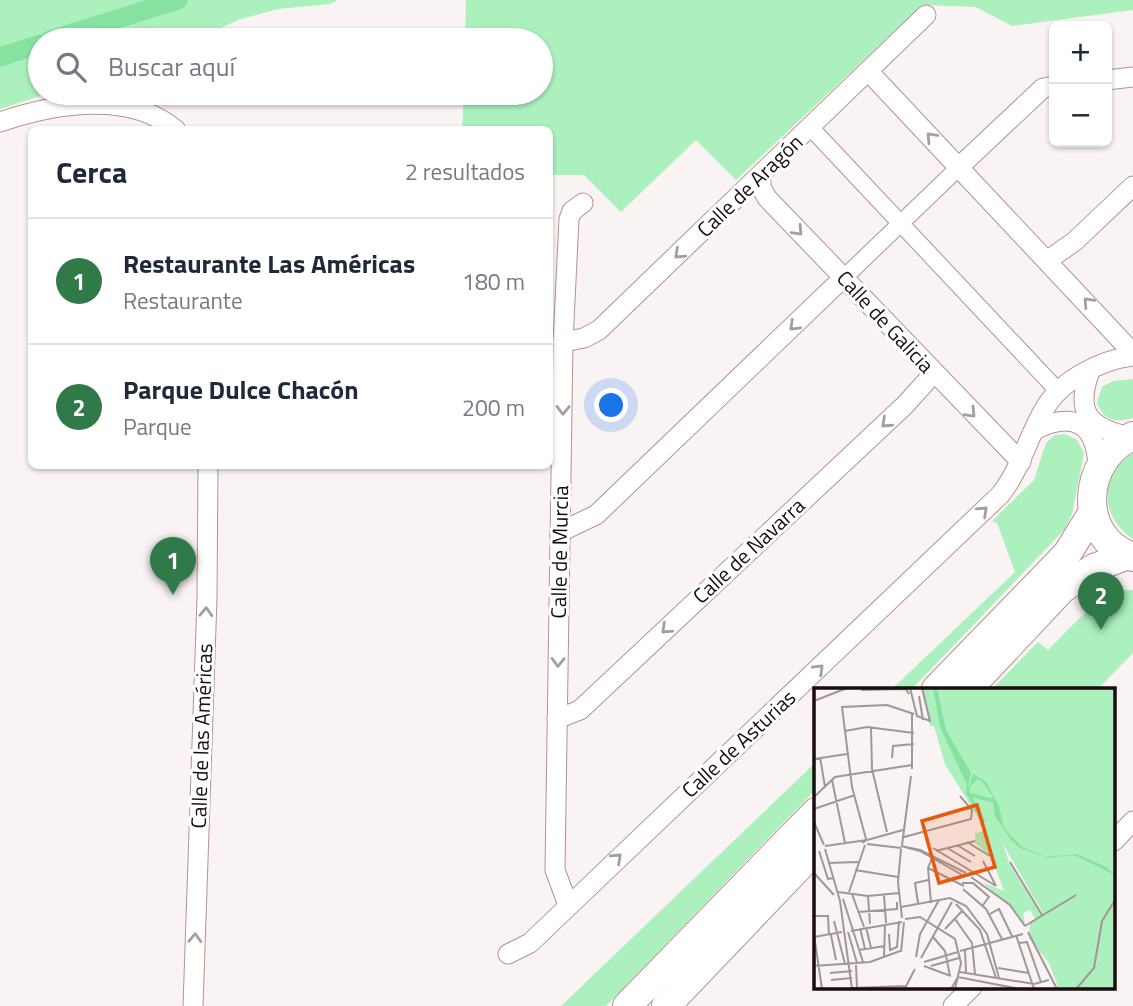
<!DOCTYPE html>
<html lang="es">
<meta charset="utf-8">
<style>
body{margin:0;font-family:"Titillium Web",sans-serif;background:#f2f2f3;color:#1f2937}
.controls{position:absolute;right:21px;top:21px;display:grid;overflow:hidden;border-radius:10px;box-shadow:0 2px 5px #0004}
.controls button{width:63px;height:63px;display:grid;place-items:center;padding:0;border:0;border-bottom:2px solid #e0e1e3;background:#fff;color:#1f2937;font:35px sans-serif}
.you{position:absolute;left:612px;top:406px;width:24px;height:24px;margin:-18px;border:5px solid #fff;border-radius:50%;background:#1a73e8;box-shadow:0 0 0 10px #1a73e833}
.badge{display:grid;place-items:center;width:46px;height:46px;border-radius:50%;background:#2f7a48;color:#fff;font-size:23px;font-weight:700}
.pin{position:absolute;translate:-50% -58px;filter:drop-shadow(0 2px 4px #0008)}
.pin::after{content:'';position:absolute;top:37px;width:24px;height:21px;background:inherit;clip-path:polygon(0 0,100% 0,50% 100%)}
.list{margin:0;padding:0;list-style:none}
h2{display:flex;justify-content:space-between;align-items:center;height:91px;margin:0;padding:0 28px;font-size:30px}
h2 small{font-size:23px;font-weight:400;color:#747a83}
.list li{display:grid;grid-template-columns:46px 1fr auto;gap:21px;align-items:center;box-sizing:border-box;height:126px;padding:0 28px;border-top:2px solid #e0e1e3}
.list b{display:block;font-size:26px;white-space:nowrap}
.list p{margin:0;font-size:23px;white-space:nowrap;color:#747a83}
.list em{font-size:23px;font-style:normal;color:#747a83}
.icon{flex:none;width:38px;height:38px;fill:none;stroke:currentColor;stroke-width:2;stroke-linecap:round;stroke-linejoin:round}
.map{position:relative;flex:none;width:1133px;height:1006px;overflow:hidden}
.search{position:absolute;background:#fff;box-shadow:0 2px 5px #0004;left:28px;top:28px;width:525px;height:77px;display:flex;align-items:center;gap:18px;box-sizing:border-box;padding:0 24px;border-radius:38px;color:#747a83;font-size:26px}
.panel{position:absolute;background:#fff;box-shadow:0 2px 5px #0004;left:28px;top:126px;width:525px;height:343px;border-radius:10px}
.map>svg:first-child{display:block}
.green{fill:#acf0bd}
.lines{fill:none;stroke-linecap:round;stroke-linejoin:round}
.canal{stroke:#85e2a0;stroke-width:19}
.pedestrian-casing{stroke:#b59294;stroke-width:18}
.minor-casing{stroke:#b59294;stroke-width:21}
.secondary-casing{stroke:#b59294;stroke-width:30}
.pedestrian{stroke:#fff;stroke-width:16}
.minor{stroke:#fff;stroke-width:19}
.secondary{stroke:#fff;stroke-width:28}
.oneway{stroke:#a39e9f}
.labels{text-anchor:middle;stroke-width:6;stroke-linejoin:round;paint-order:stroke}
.street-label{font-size:21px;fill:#190d0e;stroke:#fff}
.inset-river{fill:none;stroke:#85e2a0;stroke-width:3.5}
.inset-road{fill:none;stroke:#a09797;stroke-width:2}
.view{fill:#e8590c;fill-opacity:0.15;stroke:#e8590c;stroke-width:3.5}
.inset-edge{fill:none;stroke:#190d0e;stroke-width:3.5}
</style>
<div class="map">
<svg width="1133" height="1006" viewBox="0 0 1133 1006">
<rect width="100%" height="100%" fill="#faf3f3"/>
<g class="green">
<path d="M0 0H338L330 4 278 9 238 20 195 40H40V93H49L0 109Z"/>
<path d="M466 0H1133V10L1012 26 976 7 922 5 736 180 696 140 621 212 584 175H550V130H462L464 93H541V40H465Z"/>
<path d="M1133 379V418C1116 423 1104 421 1097 403L1102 387 1113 381Z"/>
<path d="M1065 434 1077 440 1084 453 1072 514 1065 529 912 689H892L1015 572 997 523 992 521 1034 480 1046 443 1055 435Z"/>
<path d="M1133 453V539C1100 518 1098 474 1133 453Z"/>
<path d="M1125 590H1133V653L1098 689H992L1038 642 1048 650C1074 625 1090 602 1125 590Z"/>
<path d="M816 762V789L606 1006H561Z"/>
</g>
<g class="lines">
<g class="canal">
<path d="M50 40 178 0"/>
<path d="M0 57 40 44"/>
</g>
<g class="pedestrian-casing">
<g id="pedestrian">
<path d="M811 128 1059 392"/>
<path d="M850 272 952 174"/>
</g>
</g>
<g class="minor-casing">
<g id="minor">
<path d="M869 72 1133 353"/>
<path d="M1107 80 1133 77"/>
<path d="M0 122C53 104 129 90 176 130"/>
<path d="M959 167 1043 88 1054 86"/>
<path d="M761 176V187L767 198 1021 462"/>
<path d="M1048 260 1075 241 1133 186"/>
<path d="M563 342 584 338 599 330 926 15"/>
<path d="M1090 371C1074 414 1090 428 1130 437"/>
<path d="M1036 429C1075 411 1096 424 1098 467"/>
<path d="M560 532 596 515 843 278"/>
<path d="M557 719 580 710 905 405 933 374"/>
<path d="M1114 841 1133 821"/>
<path d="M568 905 555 870 563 342 569 219 572 211 583 203"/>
<path d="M508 954 530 943 1000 495C1021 469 1028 436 1045 408 1062 379 1102 360 1133 356"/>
<path d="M193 1006 207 598 208 466"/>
<path d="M953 1006 972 987"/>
</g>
</g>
<g class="secondary-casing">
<g id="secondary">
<path d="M1133 436C1082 458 1075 537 1133 557"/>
<path d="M936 689 1067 554 1093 512"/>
<path d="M968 689 1062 589 1094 568 1128 555"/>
<path d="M627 1006 816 812"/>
<path d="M666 1006 816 849"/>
</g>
</g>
<use href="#pedestrian" class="pedestrian"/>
<use href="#minor" class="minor"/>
<use href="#secondary" class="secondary"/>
</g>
<defs><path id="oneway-chevron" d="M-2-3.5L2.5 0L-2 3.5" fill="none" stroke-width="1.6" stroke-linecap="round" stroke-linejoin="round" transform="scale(1.75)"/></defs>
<g class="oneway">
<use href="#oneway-chevron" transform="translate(931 137) rotate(-133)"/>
<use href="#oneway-chevron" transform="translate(798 231) rotate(46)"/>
<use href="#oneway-chevron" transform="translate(679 254) rotate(137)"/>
<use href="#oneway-chevron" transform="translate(1088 302) rotate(-133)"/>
<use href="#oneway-chevron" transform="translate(794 326) rotate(136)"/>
<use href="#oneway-chevron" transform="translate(563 410) rotate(91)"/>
<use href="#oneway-chevron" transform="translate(971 413) rotate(46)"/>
<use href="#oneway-chevron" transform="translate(886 423) rotate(137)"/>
<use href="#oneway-chevron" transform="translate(983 511) rotate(-43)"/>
<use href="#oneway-chevron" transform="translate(206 612) rotate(-88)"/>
<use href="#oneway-chevron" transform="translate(666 629) rotate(137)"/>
<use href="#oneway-chevron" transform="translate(558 662) rotate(91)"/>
<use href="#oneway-chevron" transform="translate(819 669) rotate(-44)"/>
<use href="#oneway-chevron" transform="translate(617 858) rotate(-43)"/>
<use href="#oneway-chevron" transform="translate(195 938) rotate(-88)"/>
</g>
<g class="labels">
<g class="street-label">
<text transform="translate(750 186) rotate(-44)" y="7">Calle de Aragón</text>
<text transform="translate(885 322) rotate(47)" y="7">Calle de Galicia</text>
<text transform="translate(749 551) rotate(-43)" y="7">Calle de Navarra</text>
<text transform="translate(560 552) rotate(-89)" y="7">Calle de Murcia</text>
<text transform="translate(202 736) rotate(-88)" y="7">Calle de las Américas</text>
<text transform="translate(739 744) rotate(-43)" y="7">Calle de Asturias</text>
</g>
</g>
<g transform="translate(814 688)">
<rect width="301" height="301" fill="#faf3f3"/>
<path d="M108 0H301V301H245L235 275 215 250 216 234 221 231 216 222 209 225 211 237 202 223 168 194 190 203 177 168 161 155V145L170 143 169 138 131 76 120 38H116ZM189 156 227 222 230 224H225L196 177Z" fill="#acf0bd" fill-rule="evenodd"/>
<path d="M119 0H123L132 42 157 85 154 99 126 39ZM159 86 172 94 185 118 190 140 208 159 231 169 263 166 292 179 301 187 260 167 233 170 206 160 197 152 181 128 178 107 168 93 163 91 155 100Z" fill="#85e2a0"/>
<path class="inset-river" d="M154 98V106L179 113M153 103 170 134"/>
<path class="inset-road" d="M96 0 103 28 116 33 108 0M47 2 92 1 95 6M105 8 109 32M0 13 33 0M57 40 58 81 73 144M31 43 53 39 100 45M6 69 11 99M78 70 79 58 100 56M0 71 33 66M98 81V26M18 92 31 155M0 109 21 89 98 77M0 121 41 107M0 134 10 157M90 149 157 131 158 122 146 108M52 151 38 99 28 19 73 17 100 26M53 152 89 142M153 154 176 168M53 156 87 160M88 157 97 88M143 157 161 168M11 158 53 152 48 155M119 160 182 198M133 160 157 174M11 161 26 213 38 301M87 161 84 194 88 230M5 163 14 191 19 190M122 163 161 153M169 173 182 198M196 174 228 227M14 175 44 174M114 180 150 198M41 182 84 189M0 185 20 207M150 188 106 163 87 158 106 162 152 185M157 189 196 217 211 238M148 195H159L175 209 169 217M149 201 172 221 188 251M24 204 54 208 85 205M35 204 51 157M38 206 50 239M70 207 72 235M54 208 56 236M29 211 49 274M104 215 101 195 114 192M117 215 114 180 118 170M142 216 166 242 182 290M87 219 136 210 152 218 173 246 185 290M44 224 83 221V214M176 226 185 221 198 248M0 228H14L15 247M91 231 106 229 141 251 147 275 141 301M141 231 158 255 161 286M20 233 31 276M211 238 262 207M52 239 57 260M46 240 51 261M131 241 149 222M37 243 88 234M34 244 43 275M214 244 243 301M75 246 76 262 83 259 85 233M0 247 8 301M17 247 22 272M202 247 220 301M0 249 28 244M119 249 131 263 136 288M205 255 213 254 227 294M45 262 71 258M151 262 152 284M146 263 209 246M87 264 90 234M70 269 71 237M102 269 106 246 125 212M107 270 138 214M110 274 144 264M42 277 43 300M0 278 56 274 86 263M110 278 137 288M117 278 145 270M184 280 215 285M146 284 220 296 235 292M16 285 38 283M17 292 38 290M38 300 92 298M91 300 101 281M137 301 144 289 206 301M262 301 280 280 288 233 301 212"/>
<path class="view" d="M163 117 181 179 125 195 108 133Z"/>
<rect width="301" height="301" class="inset-edge"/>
</g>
</svg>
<div class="controls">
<button>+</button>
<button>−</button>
</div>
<div class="you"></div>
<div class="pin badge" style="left:173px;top:595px">1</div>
<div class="pin badge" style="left:1101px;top:630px">2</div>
<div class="search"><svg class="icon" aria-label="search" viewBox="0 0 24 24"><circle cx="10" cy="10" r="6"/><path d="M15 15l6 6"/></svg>Buscar aquí</div>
<section class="panel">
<h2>Cerca<small>2 resultados</small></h2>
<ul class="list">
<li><span class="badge">1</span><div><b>Restaurante Las Américas</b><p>Restaurante</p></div><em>180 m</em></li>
<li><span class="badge">2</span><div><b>Parque Dulce Chacón</b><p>Parque</p></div><em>200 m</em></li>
</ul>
</section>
</div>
